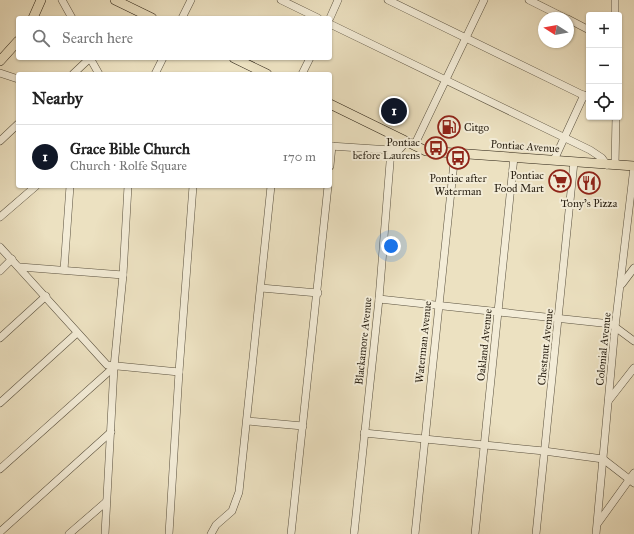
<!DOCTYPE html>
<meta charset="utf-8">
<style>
body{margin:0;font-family:"IM FELL Great Primer",serif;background:#f6f6f6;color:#222}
.controls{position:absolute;right:12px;top:12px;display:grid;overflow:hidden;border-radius:4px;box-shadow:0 1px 3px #0004}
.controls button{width:36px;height:36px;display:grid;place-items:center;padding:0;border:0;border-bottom:1px solid #e0e0e0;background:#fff;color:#222;font:20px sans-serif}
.compass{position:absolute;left:538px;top:12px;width:36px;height:36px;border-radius:50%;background:#fff;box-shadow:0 1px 3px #0004;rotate:281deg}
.you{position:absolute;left:391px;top:246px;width:14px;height:14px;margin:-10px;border:3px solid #fff;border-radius:50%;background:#1a73e8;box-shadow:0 0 0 6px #1a73e833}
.badge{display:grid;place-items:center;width:26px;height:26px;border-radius:50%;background:#111827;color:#fff;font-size:13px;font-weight:700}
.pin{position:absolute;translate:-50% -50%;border:2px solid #fff;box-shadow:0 1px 4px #0006}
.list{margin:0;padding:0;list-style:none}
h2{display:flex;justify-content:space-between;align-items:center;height:52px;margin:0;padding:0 16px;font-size:17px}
h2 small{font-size:13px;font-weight:400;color:#767676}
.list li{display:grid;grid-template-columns:26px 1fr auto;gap:12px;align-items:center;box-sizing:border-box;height:64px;padding:0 16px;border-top:1px solid #e0e0e0}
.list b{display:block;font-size:15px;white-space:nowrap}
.list p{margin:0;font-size:13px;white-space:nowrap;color:#767676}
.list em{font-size:13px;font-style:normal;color:#767676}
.icon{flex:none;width:22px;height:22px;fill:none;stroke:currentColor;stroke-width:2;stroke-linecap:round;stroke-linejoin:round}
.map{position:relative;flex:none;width:634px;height:534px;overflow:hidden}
.search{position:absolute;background:#fff;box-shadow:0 1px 3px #0004;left:16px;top:16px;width:316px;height:44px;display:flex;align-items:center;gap:10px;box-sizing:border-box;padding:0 14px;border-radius:4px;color:#767676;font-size:15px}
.panel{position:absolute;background:#fff;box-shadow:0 1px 3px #0004;left:16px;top:72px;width:316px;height:116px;border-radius:4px}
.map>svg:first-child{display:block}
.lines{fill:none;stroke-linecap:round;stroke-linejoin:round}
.minor-casing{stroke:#59503e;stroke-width:8}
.major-casing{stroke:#281f12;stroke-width:10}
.minor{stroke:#f3ecd7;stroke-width:7}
.major{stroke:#ece1c1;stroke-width:9}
.labels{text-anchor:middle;stroke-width:4;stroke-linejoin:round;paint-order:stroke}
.poi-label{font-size:11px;fill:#281f12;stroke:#f3ecd7;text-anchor:end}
.street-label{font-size:11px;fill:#281f12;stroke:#f3ecd7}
</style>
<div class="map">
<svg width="634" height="534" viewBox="0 0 634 534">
<rect width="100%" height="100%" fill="#ece1c1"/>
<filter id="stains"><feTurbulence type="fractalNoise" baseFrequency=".005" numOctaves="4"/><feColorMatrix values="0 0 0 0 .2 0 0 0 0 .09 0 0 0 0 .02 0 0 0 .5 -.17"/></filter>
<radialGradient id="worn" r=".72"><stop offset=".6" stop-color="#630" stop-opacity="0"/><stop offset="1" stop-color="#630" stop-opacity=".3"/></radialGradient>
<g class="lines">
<g class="minor-casing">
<g id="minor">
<path d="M62 0 72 18"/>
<path d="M281 0 318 18"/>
<path d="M388 0 589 98"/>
<path d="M529 0 565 18"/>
<path d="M615 0V15"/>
<path d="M182 18 191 0"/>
<path d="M330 18 338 0"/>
<path d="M568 19 589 30"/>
<path d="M330 24 590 150 602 158 607 165"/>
<path d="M90 58 99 74"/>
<path d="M0 73 18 79"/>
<path d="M73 74 90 58"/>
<path d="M155 74 163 58"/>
<path d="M302 74 310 58"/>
<path d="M0 141 18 124"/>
<path d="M330 146 391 150H399L406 142"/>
<path d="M414 146 484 0"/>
<path d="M554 160 584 95"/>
<path d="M615 165 616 117"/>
<path d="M330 166 332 146"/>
<path d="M0 217 36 186"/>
<path d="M0 247 107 365 179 372"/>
<path d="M20 267 123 275"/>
<path d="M64 270 70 186"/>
<path d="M0 271 12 259"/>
<path d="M622 284 634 268"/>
<path d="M261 288 318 293"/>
<path d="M379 299 611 324 634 341"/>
<path d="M0 338 46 296"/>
<path d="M609 400 634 368"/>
<path d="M0 403 77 333"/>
<path d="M247 421 303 426"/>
<path d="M364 433 544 451 603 459 634 483"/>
<path d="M0 469 114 367"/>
<path d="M598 523 634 473"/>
<path d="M0 532 111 432"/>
<path d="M69 534 106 502"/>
<path d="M105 534 114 367 123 275 128 186"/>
<path d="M169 534 179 372 193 186"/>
<path d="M211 534 216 525 232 511 239 492 271 186"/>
<path d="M291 534 328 186"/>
<path d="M354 534 379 299 391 150"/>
<path d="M415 534 455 153"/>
<path d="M475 534 514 157"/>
<path d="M536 534 574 162"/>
<path d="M596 534 615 327 634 167"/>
</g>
</g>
<g class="major-casing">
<g id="major">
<path d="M115 0 152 18"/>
<path d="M33 18 41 0"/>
<path d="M234 58 267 74"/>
<path d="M0 61 18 41"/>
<path d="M330 104 426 151 634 166"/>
</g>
</g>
<use href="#minor" class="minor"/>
<use href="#major" class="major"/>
</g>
<defs>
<g id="fuel-ring" transform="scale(1.15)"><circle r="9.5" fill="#f3ecd7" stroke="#8f2418" stroke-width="1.5"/><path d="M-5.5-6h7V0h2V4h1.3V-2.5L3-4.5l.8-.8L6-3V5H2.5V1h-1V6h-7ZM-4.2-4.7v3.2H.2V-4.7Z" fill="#8f2418"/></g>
<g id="bus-ring" transform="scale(1.15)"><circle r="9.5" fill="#f3ecd7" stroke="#8f2418" stroke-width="1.5"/><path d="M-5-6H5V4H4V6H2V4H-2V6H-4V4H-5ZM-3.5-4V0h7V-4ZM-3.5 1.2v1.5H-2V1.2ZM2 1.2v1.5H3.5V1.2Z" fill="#8f2418"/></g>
<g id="supermarket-ring" transform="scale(1.15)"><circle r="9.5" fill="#f3ecd7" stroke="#8f2418" stroke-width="1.5"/><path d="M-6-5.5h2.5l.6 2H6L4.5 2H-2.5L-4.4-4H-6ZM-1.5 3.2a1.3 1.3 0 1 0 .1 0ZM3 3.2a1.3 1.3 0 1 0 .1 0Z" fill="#8f2418"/></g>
<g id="restaurant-ring" transform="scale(1.15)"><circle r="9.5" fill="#f3ecd7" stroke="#8f2418" stroke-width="1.5"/><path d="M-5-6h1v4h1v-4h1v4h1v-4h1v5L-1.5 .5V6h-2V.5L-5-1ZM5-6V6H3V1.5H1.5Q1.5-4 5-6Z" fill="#8f2418"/></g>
</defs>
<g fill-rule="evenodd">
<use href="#fuel-ring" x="449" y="127"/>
<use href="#bus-ring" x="436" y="148"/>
<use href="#bus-ring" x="458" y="158"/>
<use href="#supermarket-ring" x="560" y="181"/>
<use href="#restaurant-ring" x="589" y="183"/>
</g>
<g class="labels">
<g class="poi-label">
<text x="464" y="131" text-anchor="start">Citgo</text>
<text x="420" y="146">Pontiac<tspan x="420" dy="13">before Laurens</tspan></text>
<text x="544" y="179">Pontiac<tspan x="544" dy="13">Food Mart</tspan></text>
<text x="458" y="182" text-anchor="middle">Pontiac after<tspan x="458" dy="13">Waterman</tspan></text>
<text x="589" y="207" text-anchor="middle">Tony's Pizza</text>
</g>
<g class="street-label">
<text transform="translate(525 146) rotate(4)" y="4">Pontiac Avenue</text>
<text transform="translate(363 341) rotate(-84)" y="4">Blackamore Avenue</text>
<text transform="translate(423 342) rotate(-84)" y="4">Waterman Avenue</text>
<text transform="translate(484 345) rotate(-84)" y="4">Oakland Avenue</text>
<text transform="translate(545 347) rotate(-84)" y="4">Chestnut Avenue</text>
<text transform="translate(603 349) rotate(-84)" y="4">Colonial Avenue</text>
</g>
</g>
<rect width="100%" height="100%" filter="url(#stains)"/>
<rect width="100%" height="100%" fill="url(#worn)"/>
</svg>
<div class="controls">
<button>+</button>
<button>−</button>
<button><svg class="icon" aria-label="locate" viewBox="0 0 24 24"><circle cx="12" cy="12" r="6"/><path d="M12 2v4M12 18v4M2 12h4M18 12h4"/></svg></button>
</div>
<svg class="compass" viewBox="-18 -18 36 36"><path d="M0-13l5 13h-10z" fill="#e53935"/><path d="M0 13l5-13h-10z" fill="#767676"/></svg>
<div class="you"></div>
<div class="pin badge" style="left:394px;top:111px">1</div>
<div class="search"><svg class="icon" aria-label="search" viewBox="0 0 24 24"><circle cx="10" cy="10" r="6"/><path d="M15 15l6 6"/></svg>Search here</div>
<section class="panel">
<h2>Nearby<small></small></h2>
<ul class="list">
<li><span class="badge">1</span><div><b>Grace Bible Church</b><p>Church · Rolfe Square</p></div><em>170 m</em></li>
</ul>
</section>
</div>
